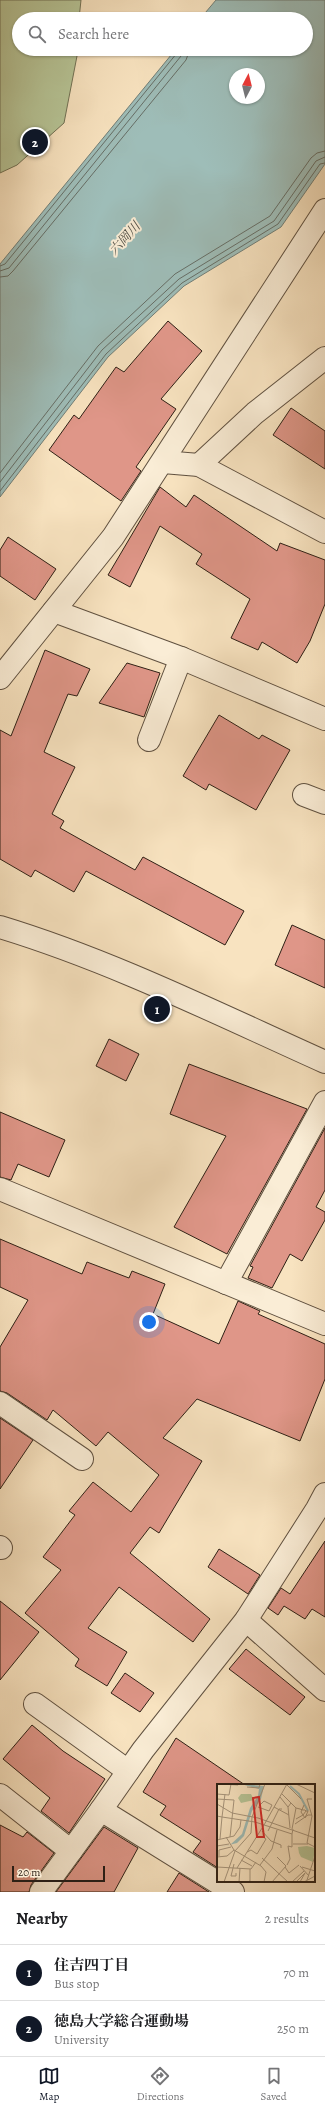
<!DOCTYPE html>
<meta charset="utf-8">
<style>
body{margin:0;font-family:Alegreya,"Noto Serif JP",serif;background:#f6f6f6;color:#202124}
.compass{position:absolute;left:229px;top:68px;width:36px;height:36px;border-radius:50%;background:#fff;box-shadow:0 1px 3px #0004;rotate:7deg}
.scale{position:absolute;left:12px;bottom:10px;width:93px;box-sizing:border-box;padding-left:4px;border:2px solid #2e2015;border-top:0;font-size:11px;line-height:14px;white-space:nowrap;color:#2e2015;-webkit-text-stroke:3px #faedd6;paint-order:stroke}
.you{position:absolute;left:149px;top:1322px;width:14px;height:14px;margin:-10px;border:3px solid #fff;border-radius:50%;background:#1a73e8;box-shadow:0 0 0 6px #1a73e833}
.badge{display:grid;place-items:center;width:26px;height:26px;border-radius:50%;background:#111827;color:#fff;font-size:13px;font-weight:700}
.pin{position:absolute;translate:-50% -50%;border:2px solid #fff;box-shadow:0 1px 4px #0006}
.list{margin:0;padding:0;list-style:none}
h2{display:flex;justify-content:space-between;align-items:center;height:52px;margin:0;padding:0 16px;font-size:17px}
h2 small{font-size:13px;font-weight:400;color:#757577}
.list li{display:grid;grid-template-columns:26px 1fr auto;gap:12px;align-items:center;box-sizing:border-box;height:56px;padding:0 16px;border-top:1px solid #e0e0e0}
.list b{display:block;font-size:15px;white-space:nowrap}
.list p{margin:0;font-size:13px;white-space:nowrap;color:#757577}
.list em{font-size:13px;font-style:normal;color:#757577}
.icon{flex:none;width:22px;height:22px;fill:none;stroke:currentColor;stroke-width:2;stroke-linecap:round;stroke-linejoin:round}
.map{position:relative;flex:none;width:325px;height:1892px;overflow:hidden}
.search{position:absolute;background:#fff;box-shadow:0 1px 3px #0004;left:12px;right:12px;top:12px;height:44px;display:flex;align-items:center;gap:10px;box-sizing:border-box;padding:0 14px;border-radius:22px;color:#757577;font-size:15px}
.sheet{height:164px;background:#fff}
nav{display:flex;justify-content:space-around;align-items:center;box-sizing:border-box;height:56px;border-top:1px solid #e0e0e0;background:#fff;font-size:11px;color:#757577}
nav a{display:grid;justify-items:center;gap:2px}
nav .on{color:#111827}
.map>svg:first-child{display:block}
.green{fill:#b7c597;stroke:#727256}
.water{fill:#9ebdb8;stroke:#717e77;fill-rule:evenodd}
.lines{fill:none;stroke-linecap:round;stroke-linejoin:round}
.shore{stroke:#666e66;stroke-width:1}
.building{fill:#df9688;stroke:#2e2015}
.minor-casing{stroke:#605140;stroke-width:24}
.minor{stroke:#faedd6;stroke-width:22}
.labels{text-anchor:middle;stroke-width:4;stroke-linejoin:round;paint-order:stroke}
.water-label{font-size:13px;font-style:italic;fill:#504f46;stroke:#faedd6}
.inset-river{fill:none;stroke:#9ebdb8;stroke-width:2}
.inset-road{fill:none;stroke:#a7957c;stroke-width:1}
.view{fill:#d62828;fill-opacity:0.15;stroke:#d62828;stroke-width:2}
.inset-edge{fill:none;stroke:#2e2015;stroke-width:2}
</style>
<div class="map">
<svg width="325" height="1892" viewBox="0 0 325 1892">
<rect width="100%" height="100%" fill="#f8e3c0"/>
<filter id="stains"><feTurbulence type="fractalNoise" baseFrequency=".005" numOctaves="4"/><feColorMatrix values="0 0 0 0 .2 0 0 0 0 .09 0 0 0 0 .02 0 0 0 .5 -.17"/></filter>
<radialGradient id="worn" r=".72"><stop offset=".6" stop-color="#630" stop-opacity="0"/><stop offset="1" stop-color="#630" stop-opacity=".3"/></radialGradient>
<path class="green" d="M0 0H81L79 19H19V49H77V56L64 123 17 165 0 173Z"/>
<path class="water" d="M216 0H325V164L281 227 184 286 108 357 0 497V264L176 49H306V19H200ZM235 74H259V98H235Z"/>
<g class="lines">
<g class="shore">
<path d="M0 266 5 264 177 53 178 49"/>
<path d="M0 271 9 268 181 56 184 49"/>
<path d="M0 277 8 276 13 271 186 60 190 49"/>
<path d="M0 473 98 346 175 274 270 216 311 158 317 153 325 151"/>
<path d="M0 482 102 350 179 279 274 221 316 161 325 157"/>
<path d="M0 491 106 354 182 283 278 224 320 164 325 163"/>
</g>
</g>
<g class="building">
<path d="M168 321 202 351 161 399 176 409 136 467 141 471 121 501 49 450 74 415 79 419 116 367 124 372Z"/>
<path d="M291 408 325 431V469L273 435Z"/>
<path d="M160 487 186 507 194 495 277 551 280 543 325 560V604L310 641 297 663 262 642 258 650 231 638 250 599 196 564 202 554 160 526 130 587 108 575Z"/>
<path d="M8 537 56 569 35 600 0 576V550Z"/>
<path d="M45 650 90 669 77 696 68 694 44 752 75 767 52 814 64 821 60 828 135 870 143 857 244 911 225 945 86 871 74 892 35 870 31 877 0 859V730L11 736Z"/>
<path d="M127 663 160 673 144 717 99 703Z"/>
<path d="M219 715 259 739 262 735 290 750 256 810 209 784 206 790 183 776Z"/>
<path d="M292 925 325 940V988L275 965Z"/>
<path d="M109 1039 139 1054 126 1081 96 1066Z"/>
<path d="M189 1064 307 1109 227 1254 174 1227 226 1136 170 1114Z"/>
<path d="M0 1112 65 1140 49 1177 18 1164 11 1180 0 1177Z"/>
<path d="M325 1128V1190L316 1207 325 1212V1220L302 1261 290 1254 272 1288 248 1278 253 1267 250 1266Z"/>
<path d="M0 1239 82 1274 87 1262 129 1278 132 1271 165 1284 153 1314 219 1344 238 1301 260 1311 258 1314 325 1344V1379L300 1441 197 1399 163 1438 202 1461 159 1533 150 1527 130 1553 210 1619 193 1642 119 1587 88 1628 127 1652 107 1686 75 1666 79 1659 25 1613 61 1570 43 1557 75 1515 69 1511 93 1482 131 1512 159 1475 108 1432 96 1446 53 1410 47 1420 7 1393 0 1391V1347L28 1300 0 1287Z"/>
<path d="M0 1418 33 1440 0 1489Z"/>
<path d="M325 1541V1617L312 1609 305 1619 284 1606 278 1615 268 1608 281 1588 290 1594Z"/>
<path d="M219 1549 260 1575 248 1594 208 1567Z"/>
<path d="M0 1601 39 1632 0 1680Z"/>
<path d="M246 1649 305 1697 290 1715 229 1669Z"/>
<path d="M125 1673 154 1693 140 1712 111 1693Z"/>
<path d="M32 1725 63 1751 105 1779 69 1833 41 1811 50 1798 3 1759Z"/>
<path d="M176 1738 245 1785H218V1868L193 1852 201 1841 160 1815 166 1806 143 1792Z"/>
<path d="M0 1825 23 1837 27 1832 54 1853 31 1885 29 1892H0Z"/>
<path d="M104 1827 138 1848 114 1892H56Z"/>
<path d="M179 1873 209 1892H167Z"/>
</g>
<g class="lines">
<g class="minor-casing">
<g id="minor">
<path d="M163 462 199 465 325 532"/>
<path d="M199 465 255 413 325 358"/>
<path d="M54 611 181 658 325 719"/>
<path d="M0 678 113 537 325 210"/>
<path d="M149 740 181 658"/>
<path d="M304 795 325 803"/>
<path d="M0 927C112 961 218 1014 325 1062"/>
<path d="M0 1189 325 1324"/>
<path d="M226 1283 325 1102"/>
<path d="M0 1403 82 1459"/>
<path d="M0 1547 1 1548"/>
<path d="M246 1620 325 1690"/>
<path d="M35 1704 128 1771"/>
<path d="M0 1795 71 1851"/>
<path d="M101 1810 233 1892"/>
<path d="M41 1892 101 1810 143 1750 246 1620 317 1509 325 1494"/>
</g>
</g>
<use href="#minor" class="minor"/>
</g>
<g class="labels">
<g class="water-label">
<text transform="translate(124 238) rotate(-48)" y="5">六岡川</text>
</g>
</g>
<g transform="translate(217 1784)">
<rect width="98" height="98" fill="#f8e3c0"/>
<path d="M24 10H34L37 16 24 19 21 14ZM90 62 98 64 96 78 84 73 82 69 81 63Z" fill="#b7c597"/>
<path d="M24 0 47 2 44 15 35 27 27 52 20 59 0 64 13 61 25 50 33 24 41 12 42 5Z" fill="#9ebdb8"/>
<path class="inset-river" d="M73 2 82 10 91 27"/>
<path class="inset-road" d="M4 0 21 1M79 0 98 9M70 1 84 15M30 3 42 4 43 0M0 10 12 11 14 0M65 10 79 24 75 45M63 13 71 23M0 15 17 16 13 53M95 15H90L95 32 90 59 98 63M0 20 15 29 41 34 98 54M41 23 52 27 55 21 47 17 42 22M57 23 72 31M79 24 83 25 86 26H88L89 27H91L88 34 86 31 89 27M0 32 5 33 8 10M79 35 86 31 84 28 87 21M78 40 91 31H95M47 41 70 0M73 44 71 23 74 19M45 47 54 57 64 61V64M51 47 62 25H65M9 53 17 66 44 82 49 88 47 98M3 55 5 33 38 38 75 50 76 45M0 56 17 52 23 43 24 36M76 60H91M0 62 12 60M71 62 75 63V50M30 68 34 66 40 70 49 55 46 53M2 72V66L14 63M0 73 10 72 17 66M45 74 71 98M24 76 35 82M17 80 14 92H19V89M43 81 55 65 60 46M70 81 73 75 71 62M83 82 92 92M0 83 34 85 39 78M68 83 72 89 82 81M85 83 98 87M20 84 47 41M90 96 98 72M7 98 18 67 34 49 35 33 48 0M22 98 23 84M30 98 33 97V85M40 98H55M55 98 69 82 60 73M75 98 87 87M79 98 88 89 83 98M87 98 98 92"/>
<path class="view" d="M42 13 47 53H40L36 14Z"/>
<rect width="98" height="98" class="inset-edge"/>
</g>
<rect width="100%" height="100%" filter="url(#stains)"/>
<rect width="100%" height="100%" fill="url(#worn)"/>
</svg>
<svg class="compass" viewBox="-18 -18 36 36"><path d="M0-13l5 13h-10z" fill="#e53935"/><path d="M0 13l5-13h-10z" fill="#757577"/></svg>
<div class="scale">20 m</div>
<div class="you"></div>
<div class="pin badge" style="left:157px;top:1009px">1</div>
<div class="pin badge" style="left:35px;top:142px">2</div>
<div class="search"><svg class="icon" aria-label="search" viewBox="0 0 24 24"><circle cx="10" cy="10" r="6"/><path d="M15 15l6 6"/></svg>Search here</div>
</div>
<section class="sheet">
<h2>Nearby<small>2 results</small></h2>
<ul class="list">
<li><span class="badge">1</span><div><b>住吉四丁目</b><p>Bus stop</p></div><em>70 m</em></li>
<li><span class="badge">2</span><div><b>徳島大学総合運動場</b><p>University</p></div><em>250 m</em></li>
</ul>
</section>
<nav>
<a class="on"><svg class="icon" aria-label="map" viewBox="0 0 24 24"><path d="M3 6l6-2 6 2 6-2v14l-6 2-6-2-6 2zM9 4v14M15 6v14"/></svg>Map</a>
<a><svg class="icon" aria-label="directions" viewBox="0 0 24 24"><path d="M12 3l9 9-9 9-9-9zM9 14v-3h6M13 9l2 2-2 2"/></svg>Directions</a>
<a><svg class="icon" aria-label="saved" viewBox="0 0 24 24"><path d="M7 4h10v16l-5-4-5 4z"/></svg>Saved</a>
</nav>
